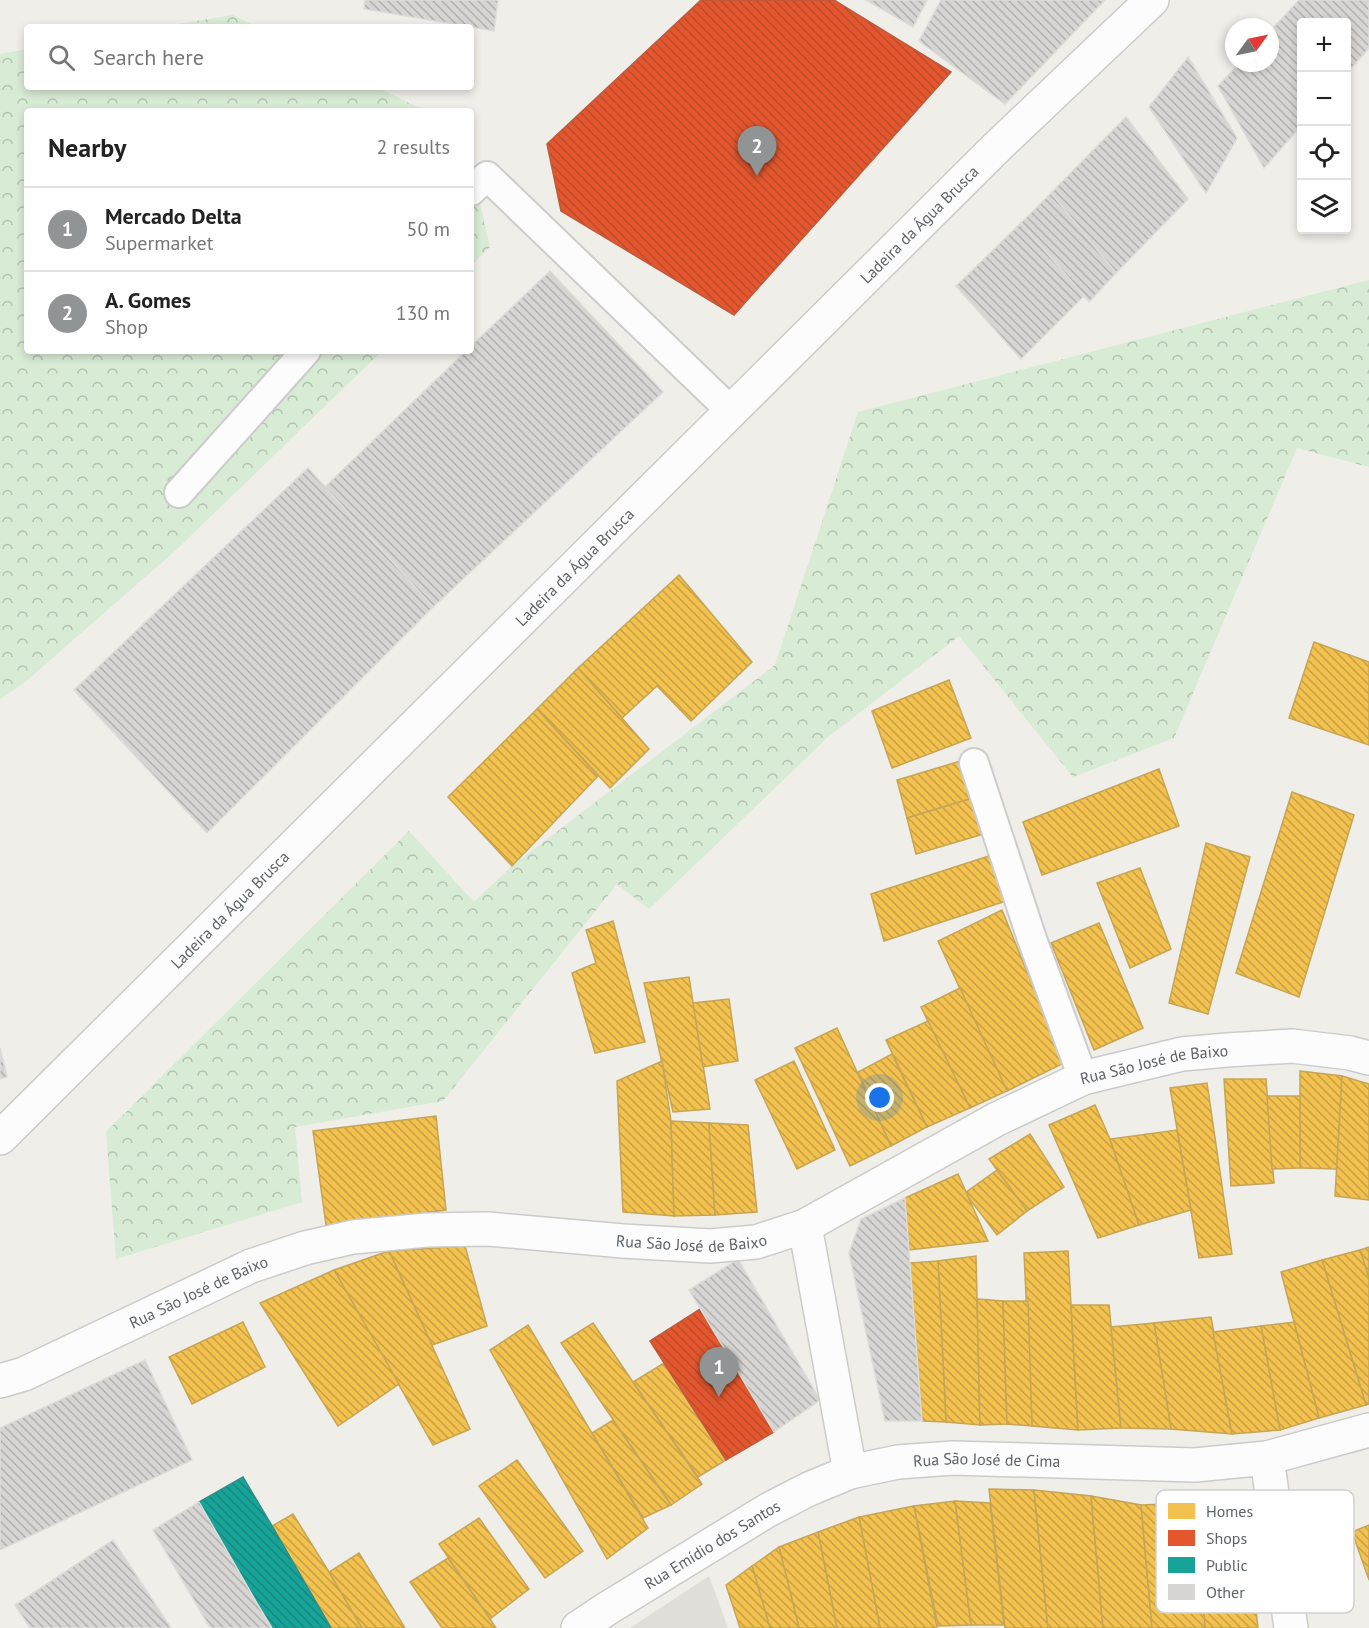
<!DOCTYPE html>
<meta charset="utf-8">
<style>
body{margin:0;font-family:"PT Sans",sans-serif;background:#f6f6f6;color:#222}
.controls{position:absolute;right:18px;top:18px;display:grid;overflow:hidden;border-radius:6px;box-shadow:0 3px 9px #0003}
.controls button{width:54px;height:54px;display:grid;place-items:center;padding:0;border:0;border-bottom:2px solid #e0e0e0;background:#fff;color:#222;font:30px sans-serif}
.compass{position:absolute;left:1225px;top:18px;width:54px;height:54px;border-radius:50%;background:#fff;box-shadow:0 3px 9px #0003;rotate:57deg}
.you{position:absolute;left:880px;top:1098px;width:21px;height:21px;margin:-15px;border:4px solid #fff;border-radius:50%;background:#1a73e8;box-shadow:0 0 0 9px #1a73e833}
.badge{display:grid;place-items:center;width:39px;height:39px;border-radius:50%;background:#919495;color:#fff;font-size:20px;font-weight:700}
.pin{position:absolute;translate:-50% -50px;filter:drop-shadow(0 2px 3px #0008)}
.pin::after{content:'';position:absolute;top:32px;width:21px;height:18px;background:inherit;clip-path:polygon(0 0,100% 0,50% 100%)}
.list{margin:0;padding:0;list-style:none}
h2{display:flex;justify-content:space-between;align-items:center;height:78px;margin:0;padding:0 24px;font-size:26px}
h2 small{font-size:20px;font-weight:400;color:#767676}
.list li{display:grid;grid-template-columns:39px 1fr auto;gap:18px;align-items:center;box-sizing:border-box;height:84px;padding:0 24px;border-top:2px solid #e0e0e0}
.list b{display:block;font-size:22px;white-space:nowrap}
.list p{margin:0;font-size:20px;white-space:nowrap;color:#767676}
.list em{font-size:20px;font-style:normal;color:#767676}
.icon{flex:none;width:33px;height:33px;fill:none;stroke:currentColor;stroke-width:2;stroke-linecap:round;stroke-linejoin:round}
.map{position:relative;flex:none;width:1369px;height:1628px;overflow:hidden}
.search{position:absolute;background:#fff;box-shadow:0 3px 9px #0003;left:24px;top:24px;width:450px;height:66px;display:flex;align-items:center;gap:15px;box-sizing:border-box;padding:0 21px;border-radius:6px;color:#767676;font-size:22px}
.panel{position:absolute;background:#fff;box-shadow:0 3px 9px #0003;left:24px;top:108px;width:450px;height:246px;border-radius:6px}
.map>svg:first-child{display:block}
.education{fill:#e0ded9}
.forest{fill:url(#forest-crowns)}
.homes{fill:url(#homes-back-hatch);stroke:#c6a556;stroke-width:1.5}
.shops{fill:url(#shops-back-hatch);stroke:#bc5b3f;stroke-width:1.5}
.public{fill:url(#public-back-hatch);stroke:#2c908a;stroke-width:1.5}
.building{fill:url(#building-back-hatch);stroke:#dedcd8;stroke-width:1.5}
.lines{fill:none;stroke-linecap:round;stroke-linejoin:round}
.lane-casing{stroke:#cccccb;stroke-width:32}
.street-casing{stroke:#cccccb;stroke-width:36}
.secondary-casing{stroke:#cbcbca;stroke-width:36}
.lane{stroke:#fdfcfc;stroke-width:28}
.street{stroke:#fdfcfc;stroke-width:33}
.secondary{stroke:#fdfcfc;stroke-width:33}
.labels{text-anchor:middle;stroke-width:6;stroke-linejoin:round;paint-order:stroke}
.street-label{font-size:16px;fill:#5e6368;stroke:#fff}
.key{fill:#fff;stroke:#cfd0d2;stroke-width:1.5}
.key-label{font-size:16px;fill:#5e6368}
</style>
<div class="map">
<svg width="1369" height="1628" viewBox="0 0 1369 1628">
<defs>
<pattern id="forest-crowns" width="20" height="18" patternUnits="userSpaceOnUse" patternTransform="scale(1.5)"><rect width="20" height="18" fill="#d8ebd4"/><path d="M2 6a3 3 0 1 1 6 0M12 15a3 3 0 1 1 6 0" fill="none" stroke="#b2c2b0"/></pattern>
<pattern id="homes-back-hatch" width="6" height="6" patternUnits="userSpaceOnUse" patternTransform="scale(1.5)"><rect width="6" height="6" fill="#f2c14e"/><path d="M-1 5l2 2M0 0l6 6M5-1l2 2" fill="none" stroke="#c7a045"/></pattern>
<pattern id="shops-back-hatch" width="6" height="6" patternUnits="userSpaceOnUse" patternTransform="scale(1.5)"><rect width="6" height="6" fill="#e4572e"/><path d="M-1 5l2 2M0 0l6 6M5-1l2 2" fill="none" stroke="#bc4c2b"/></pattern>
<pattern id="public-back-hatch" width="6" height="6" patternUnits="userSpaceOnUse" patternTransform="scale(1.5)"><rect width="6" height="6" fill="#17a398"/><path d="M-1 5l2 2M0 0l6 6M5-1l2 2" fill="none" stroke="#188880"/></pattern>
<pattern id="building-back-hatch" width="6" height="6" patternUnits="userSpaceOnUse" patternTransform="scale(1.5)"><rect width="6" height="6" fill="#d6d5d3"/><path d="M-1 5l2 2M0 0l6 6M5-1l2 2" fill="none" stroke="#b1b0af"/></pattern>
</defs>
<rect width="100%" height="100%" fill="#efeee9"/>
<path class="education" d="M709 1576 728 1628H630Z"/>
<g class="forest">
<path d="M233 15 257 27H160Z"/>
<path d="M27 49V87H377L425 111H27V351H382L175 551 24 683 0 699V54Z"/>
<path d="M471 165 490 247 471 265Z"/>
<path d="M1369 280V467L1297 448 1174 738 1073 777 959 636 828 737 649 909 617 884 443 1101 295 1127 302 1202 116 1259 106 1132 409 831 474 902 512 866 775 665 858 412Z"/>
</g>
<g class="homes">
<path d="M679 575 752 662 691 721 657 686 622 718 578 668Z"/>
<path d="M1314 642 1369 662V745L1289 718Z"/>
<path d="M578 668 649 749 610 788 537 709Z"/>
<path d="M949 680 971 738 892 768 872 711Z"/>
<path d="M537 709 598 776 512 866 448 797Z"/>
<path d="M964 760 976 797 907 818 897 780Z"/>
<path d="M1159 769 1179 826 1042 875 1023 822Z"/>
<path d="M1292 792 1354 815 1299 997 1236 973Z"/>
<path d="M976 797 987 833 916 854 907 818Z"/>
<path d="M1206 843 1250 857 1208 1014 1169 1003Z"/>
<path d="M992 855 1006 901 884 941 871 894Z"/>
<path d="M1140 868 1171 949 1130 968 1097 883Z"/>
<path d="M1002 910 1064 1063 1007 1091 938 941Z"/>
<path d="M613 921 645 1042 595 1053 572 973 596 963 586 930Z"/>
<path d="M1099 923 1143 1028 1094 1050 1051 943Z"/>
<path d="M689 977 710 1109 673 1112 644 983Z"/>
<path d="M960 988 1007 1091 970 1108 921 1007Z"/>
<path d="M729 999 738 1061 703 1067 693 1003Z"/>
<path d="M928 1021 970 1108 927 1127 886 1040Z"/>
<path d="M837 1028 891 1146 850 1166 795 1048Z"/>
<path d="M892 1054 927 1127 891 1146 858 1072Z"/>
<path d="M662 1061 671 1121 674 1216 623 1212 617 1081Z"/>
<path d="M794 1061 835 1150 797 1169 755 1080Z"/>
<path d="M1300 1071 1342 1076 1337 1169 1300 1168Z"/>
<path d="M1342 1076 1369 1084V1200L1335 1196Z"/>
<path d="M1224 1079H1266L1274 1183 1231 1186Z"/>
<path d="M1207 1083 1232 1254 1199 1258 1170 1088Z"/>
<path d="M1267 1096H1300V1168L1272 1169Z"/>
<path d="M1095 1105 1110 1139 1139 1225 1098 1238 1049 1125Z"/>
<path d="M436 1116 446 1210 326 1225 313 1131Z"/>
<path d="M671 1121 709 1123 715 1215 674 1216Z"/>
<path d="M709 1123 748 1125 757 1212 715 1215Z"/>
<path d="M1177 1130 1191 1210 1139 1225 1110 1139Z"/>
<path d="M1030 1134 1064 1187 1027 1211 989 1159Z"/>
<path d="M997 1170 1027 1211 997 1235 965 1193Z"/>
<path d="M958 1174 988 1241 909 1250 905 1198Z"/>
<path d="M465 1246 487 1326 432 1345 389 1251Z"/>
<path d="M1369 1247V1278L1360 1250Z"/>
<path d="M1360 1250 1369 1278V1404L1366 1405 1322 1260Z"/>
<path d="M389 1251 470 1429 433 1445 334 1270Z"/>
<path d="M1068 1251 1071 1305 1078 1430 1032 1426 1024 1253Z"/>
<path d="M976 1256 977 1299 980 1425 946 1422 938 1261Z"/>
<path d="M1322 1260 1366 1405 1319 1418 1281 1272Z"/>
<path d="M938 1261 946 1422 922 1421 910 1263Z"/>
<path d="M334 1270 399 1384 338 1426 260 1303Z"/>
<path d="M977 1299 1003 1301 1007 1424 980 1425Z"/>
<path d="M1003 1301H1028L1032 1426 1007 1424Z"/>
<path d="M1071 1305H1109L1121 1428 1078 1430Z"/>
<path d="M1211 1317 1232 1434 1171 1429 1154 1323Z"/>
<path d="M243 1322 265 1367 192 1404 169 1357Z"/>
<path d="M1294 1322 1319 1418 1280 1430 1261 1326Z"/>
<path d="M593 1323 702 1484 671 1505 561 1343Z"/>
<path d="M1154 1323 1171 1429 1121 1428 1111 1327Z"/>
<path d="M528 1325 648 1528 607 1559 490 1350Z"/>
<path d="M1261 1326 1280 1430 1232 1434 1213 1332Z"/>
<path d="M664 1363 726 1460 698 1477 633 1382Z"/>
<path d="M613 1420 671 1505 643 1518 592 1433Z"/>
<path d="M517 1460 583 1551 545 1578 479 1486Z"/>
<path d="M989 1489 1034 1490 1048 1628H1005Z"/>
<path d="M1034 1490 1091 1496 1103 1628H1048Z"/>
<path d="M1091 1496 1141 1505 1152 1628H1103Z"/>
<path d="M955 1501 971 1625 938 1626 914 1506Z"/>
<path d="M955 1501 990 1503 1004 1625H971Z"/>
<path d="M1244 1502 1258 1628H1205L1194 1503Z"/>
<path d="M1194 1503 1205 1628H1152L1141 1505Z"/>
<path d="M914 1506 937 1628H880L859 1517Z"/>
<path d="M293 1514 329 1572 362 1628H331L272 1526Z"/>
<path d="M859 1517 880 1628H837L818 1532Z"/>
<path d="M479 1518 529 1589 490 1619 439 1544Z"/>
<path d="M1369 1525V1580L1352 1532Z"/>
<path d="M818 1532 837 1628H799L779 1547Z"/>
<path d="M779 1547 799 1628H770L752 1566Z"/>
<path d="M359 1553 405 1628H362L329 1572Z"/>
<path d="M448 1558 490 1619 496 1628H442L410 1582Z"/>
<path d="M752 1566 770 1628H740L726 1585Z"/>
</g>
<g class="shops">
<path d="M701 0H834L951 72 734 315 561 211 547 144Z"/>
<path d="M700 1309 774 1432 726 1460 650 1341Z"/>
</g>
<path class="public" d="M243 1477 272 1526 331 1628H272L258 1605 199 1502Z"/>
<g class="building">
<path d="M365 0H498L494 31 364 9Z"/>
<path d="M866 0H927L913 27Z"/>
<path d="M941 0H1105L1005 104 919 41Z"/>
<path d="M1299 0H1369V48L1346 74V22H1302V125L1264 168 1218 86 1240 63H1270V31Z"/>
<path d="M1188 57 1237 138 1206 193 1149 107Z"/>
<path d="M1126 117 1188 199 1116 273 1051 193Z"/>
<path d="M1051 193 1116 273 1089 302 1021 223Z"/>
<path d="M1021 223 1084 296 1021 359 956 286Z"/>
<path d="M550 271 663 392 433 607 325 487 466 351H471V346Z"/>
<path d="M308 468 433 607 207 833 74 690Z"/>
<path d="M0 1048 7 1077 0 1079Z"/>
<path d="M905 1198 922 1421H885L849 1253 861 1219Z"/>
<path d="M738 1259 820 1400 774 1432 689 1290Z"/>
<path d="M145 1360 192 1460 0 1550V1428Z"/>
<path d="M199 1502 258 1605 272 1628H210L153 1530Z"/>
<path d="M113 1540 171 1628H30L15 1605Z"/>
</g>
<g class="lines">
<g class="lane-casing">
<g id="lane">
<path d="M471 191 487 176 732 412"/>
<path d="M179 493 306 351"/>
<path d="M974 763 1032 939 1083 1078"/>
</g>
</g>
<g class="street-casing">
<g id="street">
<path d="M805 1226 850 1472"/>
<path d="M1267 1458 1291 1628"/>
</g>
</g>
<g class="secondary-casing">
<g id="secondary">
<path id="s1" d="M0 1138 997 147 1152 0"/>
<path id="s2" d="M0 1381 24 1374 251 1266 305 1248 353 1237 427 1230 488 1229 623 1241 710 1246 756 1242 805 1226 997 1119 1083 1078 1182 1054 1227 1050 1292 1046 1350 1053 1369 1058"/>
<path id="s3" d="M578 1628 608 1608 768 1510 809 1489 850 1472 898 1462 953 1458 1195 1465 1267 1458 1369 1430"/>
</g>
</g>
<use href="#lane" class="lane"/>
<use href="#street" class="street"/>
<use href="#secondary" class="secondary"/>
</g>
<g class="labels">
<g class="street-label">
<text dy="6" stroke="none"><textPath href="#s1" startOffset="1296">Ladeira da Água Brusca</textPath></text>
<text dy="6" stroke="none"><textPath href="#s1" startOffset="810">Ladeira da Água Brusca</textPath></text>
<text dy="6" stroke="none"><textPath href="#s1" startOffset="324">Ladeira da Água Brusca</textPath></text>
<text dy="6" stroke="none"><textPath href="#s2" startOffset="1226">Rua São José de Baixo</textPath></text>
<text dy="6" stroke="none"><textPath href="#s2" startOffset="722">Rua São José de Baixo</textPath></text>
<text dy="6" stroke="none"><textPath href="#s2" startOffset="218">Rua São José de Baixo</textPath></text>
<text dy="6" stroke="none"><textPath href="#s3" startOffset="452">Rua São José de Cima</textPath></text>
<text dy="6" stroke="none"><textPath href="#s3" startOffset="158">Rua Emídio dos Santos</textPath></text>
</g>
</g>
<rect x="1156" y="1490" width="198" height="123" rx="9" class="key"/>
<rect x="1168" y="1503" width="27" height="16" fill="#f2c14e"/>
<rect x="1168" y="1530" width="27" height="16" fill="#e4572e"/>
<rect x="1168" y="1557" width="27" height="16" fill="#17a398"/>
<rect x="1168" y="1584" width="27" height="16" fill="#d6d5d3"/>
<g class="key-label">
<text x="1206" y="1517">Homes</text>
<text x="1206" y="1544">Shops</text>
<text x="1206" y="1571">Public</text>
<text x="1206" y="1598">Other</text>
</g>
</svg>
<div class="controls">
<button>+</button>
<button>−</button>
<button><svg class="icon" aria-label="locate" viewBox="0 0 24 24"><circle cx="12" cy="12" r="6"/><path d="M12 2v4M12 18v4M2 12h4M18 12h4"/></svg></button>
<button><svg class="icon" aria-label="layers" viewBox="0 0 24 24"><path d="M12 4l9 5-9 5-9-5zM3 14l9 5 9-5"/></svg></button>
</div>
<svg class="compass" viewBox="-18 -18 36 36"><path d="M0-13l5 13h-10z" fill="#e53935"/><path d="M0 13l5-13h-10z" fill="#767676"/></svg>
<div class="you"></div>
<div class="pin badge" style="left:719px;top:1397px">1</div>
<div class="pin badge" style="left:757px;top:176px">2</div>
<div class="search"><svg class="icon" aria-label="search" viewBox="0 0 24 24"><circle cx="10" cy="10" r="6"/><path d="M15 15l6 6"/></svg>Search here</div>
<section class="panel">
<h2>Nearby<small>2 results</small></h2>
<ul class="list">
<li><span class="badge">1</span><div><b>Mercado Delta</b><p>Supermarket</p></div><em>50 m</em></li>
<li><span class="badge">2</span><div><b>A. Gomes</b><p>Shop</p></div><em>130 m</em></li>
</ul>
</section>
</div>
